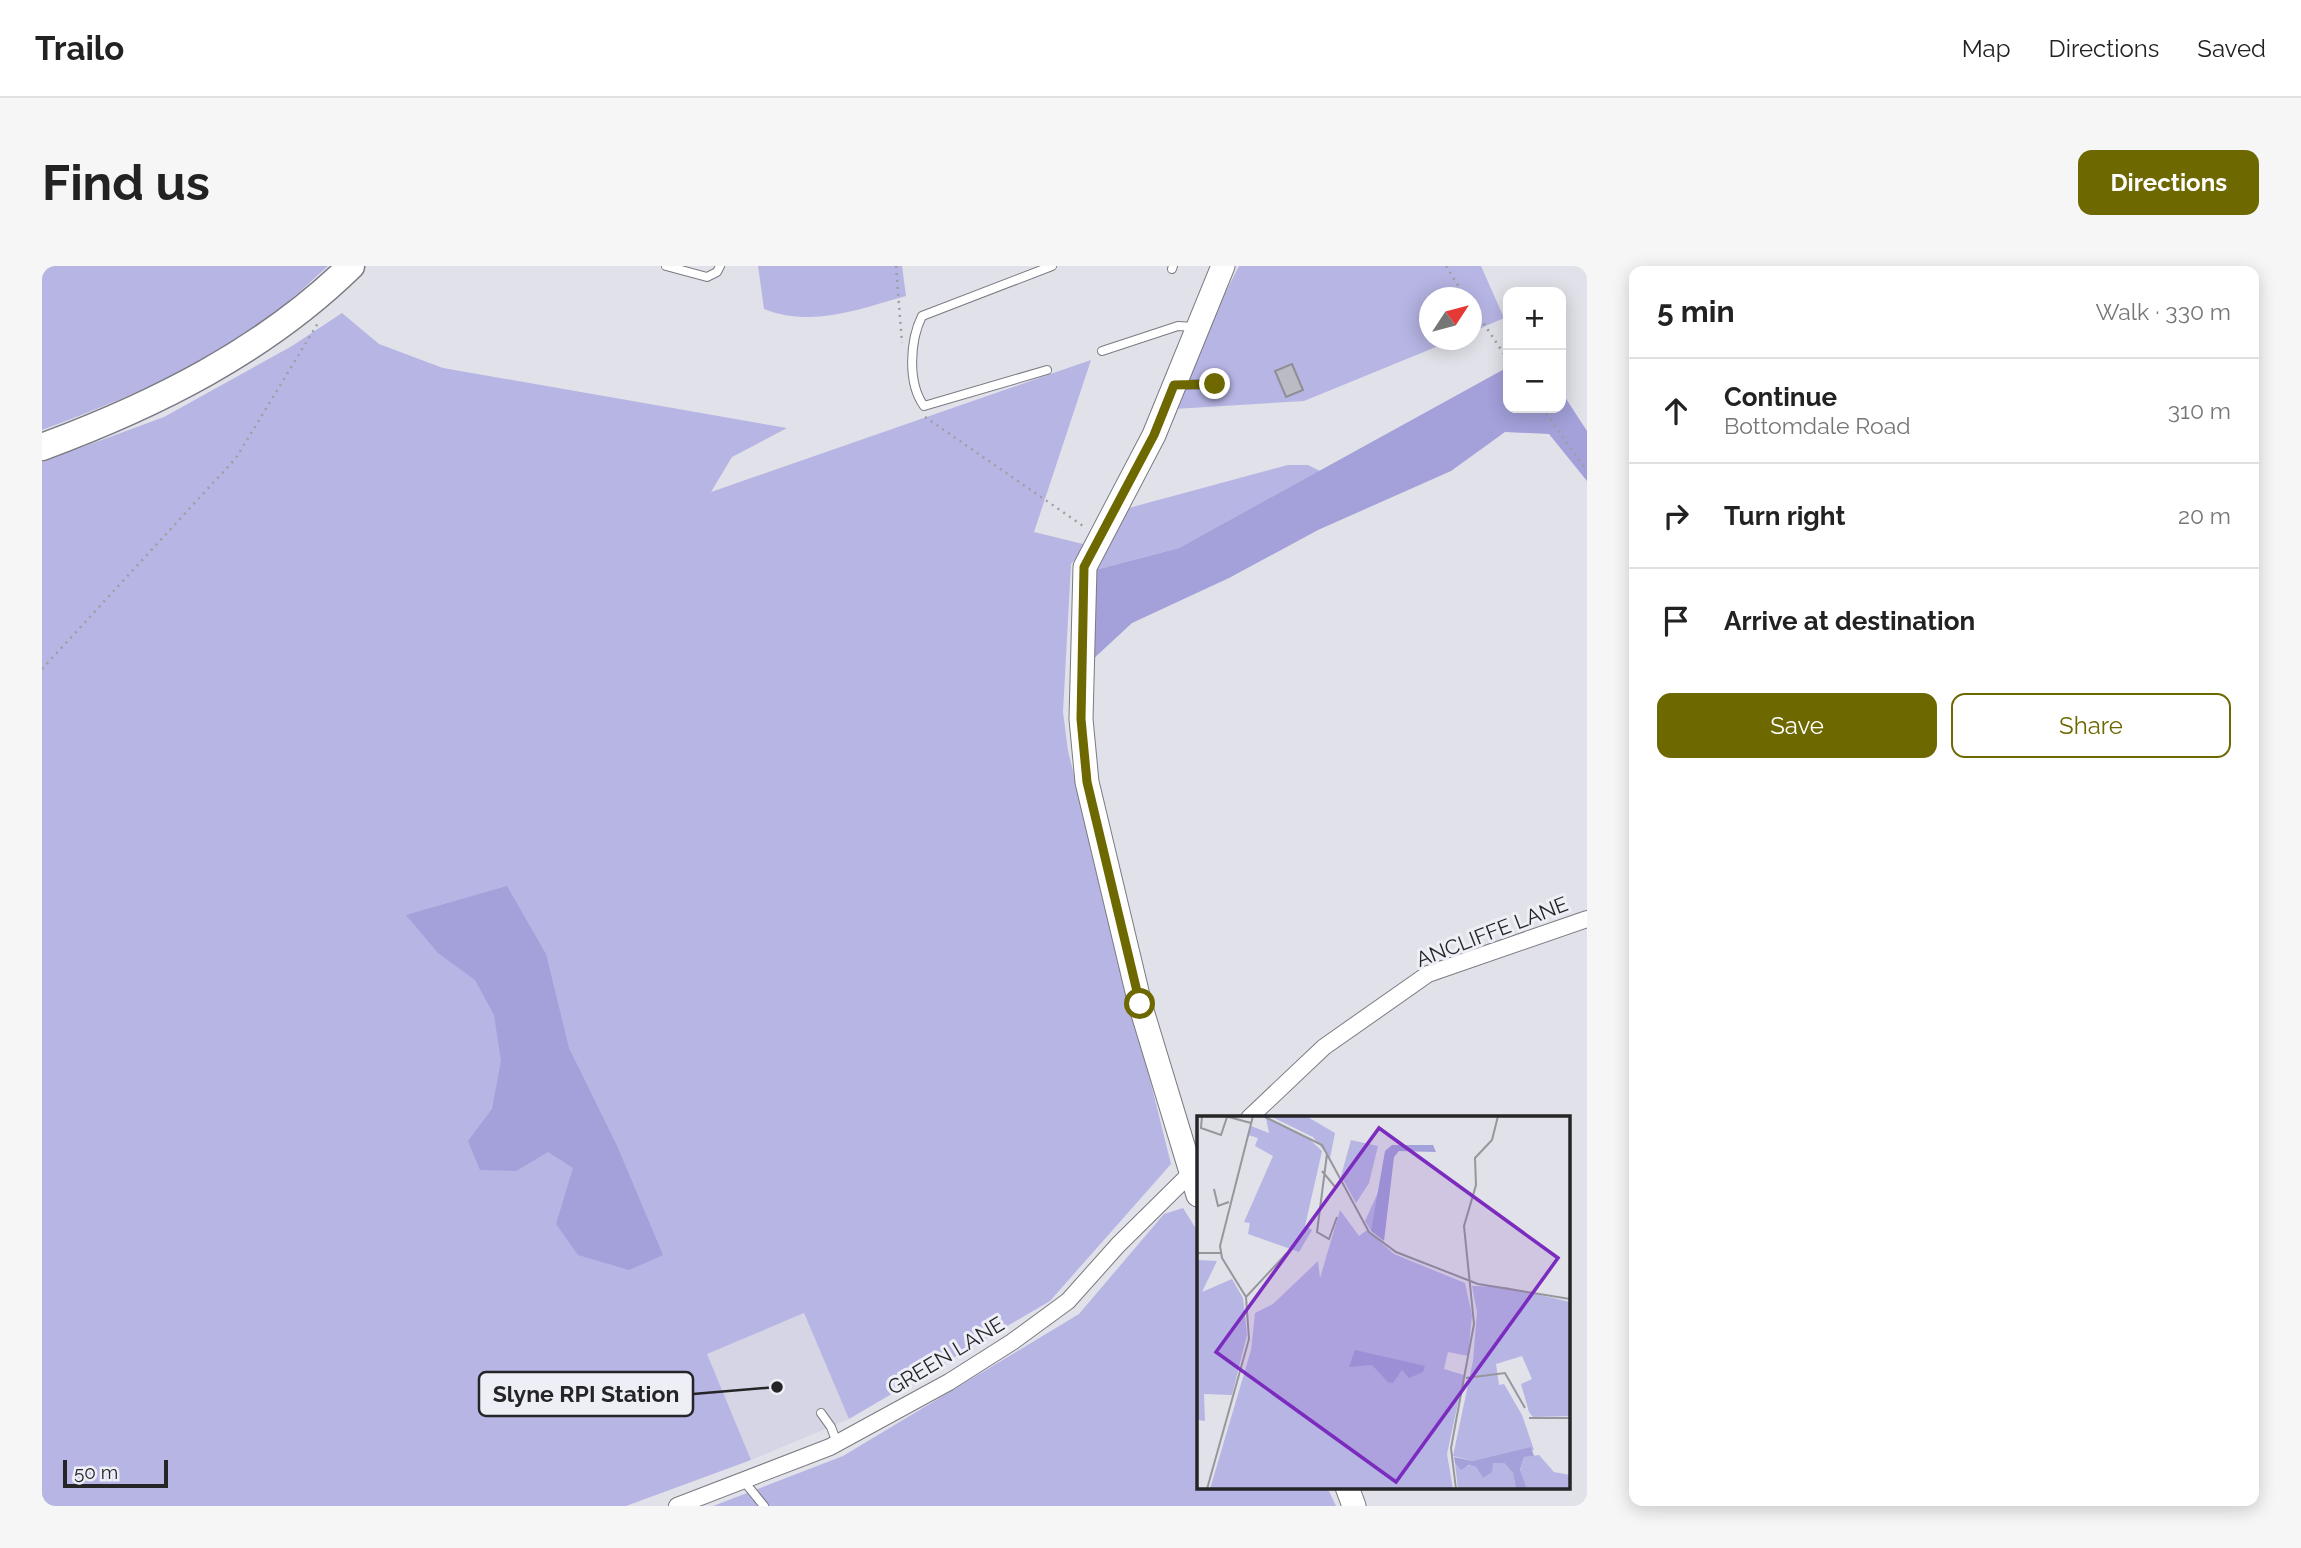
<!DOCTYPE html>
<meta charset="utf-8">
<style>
body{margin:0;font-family:Raleway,sans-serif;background:#f6f6f6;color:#222}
.controls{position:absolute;right:21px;top:21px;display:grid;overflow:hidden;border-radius:14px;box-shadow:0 4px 18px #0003}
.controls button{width:63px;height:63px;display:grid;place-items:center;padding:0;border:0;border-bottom:2px solid #e0e0e0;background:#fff;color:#222;font:35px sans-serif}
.compass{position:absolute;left:1377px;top:21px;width:63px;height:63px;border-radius:50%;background:#fff;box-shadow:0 4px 18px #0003;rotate:54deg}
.scale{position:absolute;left:21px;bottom:18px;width:105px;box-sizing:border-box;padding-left:7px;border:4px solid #252528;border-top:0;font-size:19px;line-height:24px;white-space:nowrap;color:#252528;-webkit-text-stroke:5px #eeeef7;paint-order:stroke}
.stop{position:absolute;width:21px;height:21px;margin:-16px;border:5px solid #6d6800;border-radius:50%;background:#fff}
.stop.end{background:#6d6800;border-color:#fff;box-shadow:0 2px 7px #0008}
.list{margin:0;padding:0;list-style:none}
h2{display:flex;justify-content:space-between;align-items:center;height:91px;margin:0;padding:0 28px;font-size:30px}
h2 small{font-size:23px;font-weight:400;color:#767676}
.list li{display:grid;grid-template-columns:46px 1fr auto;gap:21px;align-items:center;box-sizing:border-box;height:105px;padding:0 28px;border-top:2px solid #e0e0e0}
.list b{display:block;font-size:26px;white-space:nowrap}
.list p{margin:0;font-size:23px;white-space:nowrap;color:#767676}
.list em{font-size:23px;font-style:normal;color:#767676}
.actions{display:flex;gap:14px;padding:21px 28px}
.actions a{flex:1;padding:16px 0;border:2px solid #6d6800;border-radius:14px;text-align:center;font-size:24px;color:#6d6800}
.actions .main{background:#6d6800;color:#fff}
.icon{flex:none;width:38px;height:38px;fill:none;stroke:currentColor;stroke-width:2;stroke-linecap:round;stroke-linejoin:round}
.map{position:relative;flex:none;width:1545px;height:1240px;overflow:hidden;border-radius:14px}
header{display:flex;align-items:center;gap:42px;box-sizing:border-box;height:98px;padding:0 35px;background:#fff;border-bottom:2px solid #e0e0e0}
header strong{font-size:33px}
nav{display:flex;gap:38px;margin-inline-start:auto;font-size:24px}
.intro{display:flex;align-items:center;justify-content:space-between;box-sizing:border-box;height:168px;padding:0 42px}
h1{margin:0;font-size:49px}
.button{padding:18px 32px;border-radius:14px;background:#6d6800;color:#fff;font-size:24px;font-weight:700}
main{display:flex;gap:42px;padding:0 42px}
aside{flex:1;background:#fff;border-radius:14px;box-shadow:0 4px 18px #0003}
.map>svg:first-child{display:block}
.built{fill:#d5d5e5}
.green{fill:#b7b5e4}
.forest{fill:#a3a0da}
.building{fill:#bbbbc3;stroke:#8e8e96;stroke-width:2}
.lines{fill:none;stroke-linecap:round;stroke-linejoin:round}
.lane-casing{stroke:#7a7a82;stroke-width:10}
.street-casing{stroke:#7a7a82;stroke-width:18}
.secondary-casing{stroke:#7a7a82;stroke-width:25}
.primary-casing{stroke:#7a7a82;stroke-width:29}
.path{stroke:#9e9ea4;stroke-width:2.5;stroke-dasharray:2 5;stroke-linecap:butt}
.lane{stroke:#fff;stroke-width:8}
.street{stroke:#fff;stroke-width:16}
.secondary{stroke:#fff;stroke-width:23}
.primary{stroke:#fff;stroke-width:26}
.route{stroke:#6d6800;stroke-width:9}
.labels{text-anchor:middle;stroke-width:6;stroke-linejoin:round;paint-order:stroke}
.street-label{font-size:21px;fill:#252528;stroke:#eeeef7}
.inset-road{fill:none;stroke:#96969c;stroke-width:2}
.view{fill:#7b2cbf;fill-opacity:0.15;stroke:#7b2cbf;stroke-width:3.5}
.inset-edge{fill:none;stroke:#252528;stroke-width:3.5}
.leader{fill:none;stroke:#252528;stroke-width:2.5}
.callout-dot{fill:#252528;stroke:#eeeef7;stroke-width:2.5}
.callout{fill:#eeeef7;stroke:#252528;stroke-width:2.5}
.callout-label{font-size:23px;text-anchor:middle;font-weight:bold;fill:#252528}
</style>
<header>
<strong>Trailo</strong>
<nav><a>Map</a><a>Directions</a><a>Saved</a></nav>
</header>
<div class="intro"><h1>Find us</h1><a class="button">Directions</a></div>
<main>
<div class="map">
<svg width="1545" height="1240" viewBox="0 0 1545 1240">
<rect width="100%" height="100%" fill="#e1e1e9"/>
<path class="built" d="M762 1047 807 1153 709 1194 664 1088Z"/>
<g class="green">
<path d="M0 0H286C269 15 252 32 233 46 163 99 82 134 0 164Z"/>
<path d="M716 0H860L864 30C817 43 770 62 722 43Z"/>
<path d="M1197 0H1439L1462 52 1430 66V32H1388V74H1411L1262 135 1132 143 1153 86Z"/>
<path d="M300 47 337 78 401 102 745 162 690 191 669 226 1049 94 992 266 1045 279 1029 298 1021 446 1026 485 1129 898 1008 1035 807 1153 762 1047 665 1088 709 1194 584 1240H0V196L122 151 250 80Z"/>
<path d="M1246 199H1266L1278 205 1137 282 1053 304 1083 243Z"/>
<path d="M1141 942 1156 966V1221H1285L1294 1240H671L801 1190 1037 1048 1122 948Z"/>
</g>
<g class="forest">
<path d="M1466 101V142H1519V125L1545 165V215L1507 168 1463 166 1409 205 1276 264 1187 312 1090 357 1049 395 1053 304 1137 282Z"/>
<path d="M465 620 504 688 527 782 576 882 621 989 587 1004 536 989 514 958 531 902 506 886 474 905 438 904 426 875 450 843 459 795 452 749 433 714 396 687 364 649Z"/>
</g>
<path class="building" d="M1250 98 1261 124 1244 131 1233 105Z"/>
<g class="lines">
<g class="lane-casing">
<g id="lane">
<path d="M624 0 665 11 675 6 678 0"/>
<path d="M1130 3 1131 0"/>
<path d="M1060 85 1136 60 1153 61"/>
<path d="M1005 104 882 140C865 117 868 74 880 50L1010 0"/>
<path d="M1135 119 1173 118"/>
<path d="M779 1147 789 1161 795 1177"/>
<path d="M701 1214 722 1240"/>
</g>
</g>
<g class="street-casing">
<g id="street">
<path d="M1207 852 1282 781 1386 708 1545 653"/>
<path d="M635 1240 788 1181 907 1116 970 1076 1026 1035 1076 979 1155 901"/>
</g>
</g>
<g class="secondary-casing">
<g id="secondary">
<path d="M1156 929 1098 738 1045 516 1039 453 1043 301 1112 169 1181 0"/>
<path d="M1305 1221 1312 1240"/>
</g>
</g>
<g class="primary-casing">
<path id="primary" d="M0 181C113 139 222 85 309 0"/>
</g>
<g class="path">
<path d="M854 0 860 77"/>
<path d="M1404 0 1424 32"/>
<path d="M1430 40 1466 94"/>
<path d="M1500 142 1545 205"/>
<path d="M883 151 1044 262"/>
<path d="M0 403 194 192 276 57"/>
</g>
<use href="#lane" class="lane"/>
<use href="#street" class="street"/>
<use href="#secondary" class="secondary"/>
<use href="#primary" class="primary"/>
</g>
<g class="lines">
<path class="route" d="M1098 738 1045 516 1039 453 1042 301 1112 169 1132 119 1173 118"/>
</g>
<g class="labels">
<g class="street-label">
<text transform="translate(1450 666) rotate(-21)" y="7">ANCLIFFE LANE</text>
<text transform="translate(904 1090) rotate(-31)" y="7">GREEN LANE</text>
</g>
</g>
<g transform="translate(1155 850)">
<rect width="373" height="373" fill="#e1e1e9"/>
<path d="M73 0H109L138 17 133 42 116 21ZM69 2 111 22 125 35 108 110 115 114 102 136 51 118 53 107 47 106 76 40 58 30 61 22 51 19 54 10 72 17ZM154 24 181 30 172 67 159 87 144 60ZM183 72 180 101 174 115 168 105ZM143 94 162 120 170 114 197 138 268 167 275 199 271 240 251 236 247 253 267 259 250 338 256 373H13L54 234 58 197 76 188 121 145 123 162ZM0 144 20 145 5 176 35 163 46 182 50 219 35 279 7 278 8 305 0 304ZM275 170 309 171 373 186V300L336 301 332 296 324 268 335 263 325 240 299 248 302 269 307 268 325 299 337 334 276 345 256 340 276 245 280 196ZM342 339 357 356 373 359V373H330L323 355 327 341ZM258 347 279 351 286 362 294 356 296 347H307L316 357 319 373H261Z" fill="#b7b5e4"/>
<path d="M195 29H236L239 36 202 35 197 41 187 125 174 115 188 35ZM158 234 228 250 226 256 212 262 205 254 196 267 191 266 175 249 152 251ZM334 331 337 340 327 341 323 354 330 373H319L316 357 307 347H296L295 356 286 362 279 351 271 349 264 354 258 347 257 341 276 345Z" fill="#a3a0da"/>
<path class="inset-road" d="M5 0 4 12 24 19 30 1M28 0 54 7M66 0 125 29 172 116 199 136 281 168 373 183M130 38 120 116 132 123 140 101M125 55 139 72M17 73 21 90 32 86M0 137H24M49 181 90 137M269 262 308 257 328 292M332 302H373M10 373 52 223 49 181 25 142 23 130 56 0M259 373 254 332 277 208 267 110 279 69 278 42 295 24 301 0"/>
<path class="view" d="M182 12 361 142 199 366 19 236Z"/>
<rect width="373" height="373" class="inset-edge"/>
</g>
<path class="leader" d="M735 1121L651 1128"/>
<circle class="callout-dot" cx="735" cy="1121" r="7"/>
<rect class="callout" x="437" y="1106" width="214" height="44" rx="7"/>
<g class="callout-label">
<text x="544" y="1136">Slyne RPI Station</text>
</g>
</svg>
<div class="controls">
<button>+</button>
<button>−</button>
</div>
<svg class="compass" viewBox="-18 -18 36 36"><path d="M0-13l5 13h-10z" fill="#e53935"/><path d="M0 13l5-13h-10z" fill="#767676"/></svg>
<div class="scale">50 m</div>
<div class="stop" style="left:1098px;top:738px"></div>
<div class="stop end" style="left:1173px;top:118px"></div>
</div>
<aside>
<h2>5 min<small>Walk · 330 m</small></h2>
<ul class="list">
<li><svg class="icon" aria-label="ahead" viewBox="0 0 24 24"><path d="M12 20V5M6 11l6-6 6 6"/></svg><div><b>Continue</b><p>Bottomdale Road</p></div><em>310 m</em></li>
<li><svg class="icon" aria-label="right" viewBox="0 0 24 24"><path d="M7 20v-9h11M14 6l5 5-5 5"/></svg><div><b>Turn right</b></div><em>20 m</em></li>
<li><svg class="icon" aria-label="arrive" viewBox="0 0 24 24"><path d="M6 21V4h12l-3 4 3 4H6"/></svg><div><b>Arrive at destination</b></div></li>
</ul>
<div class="actions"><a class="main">Save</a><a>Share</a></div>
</aside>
</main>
